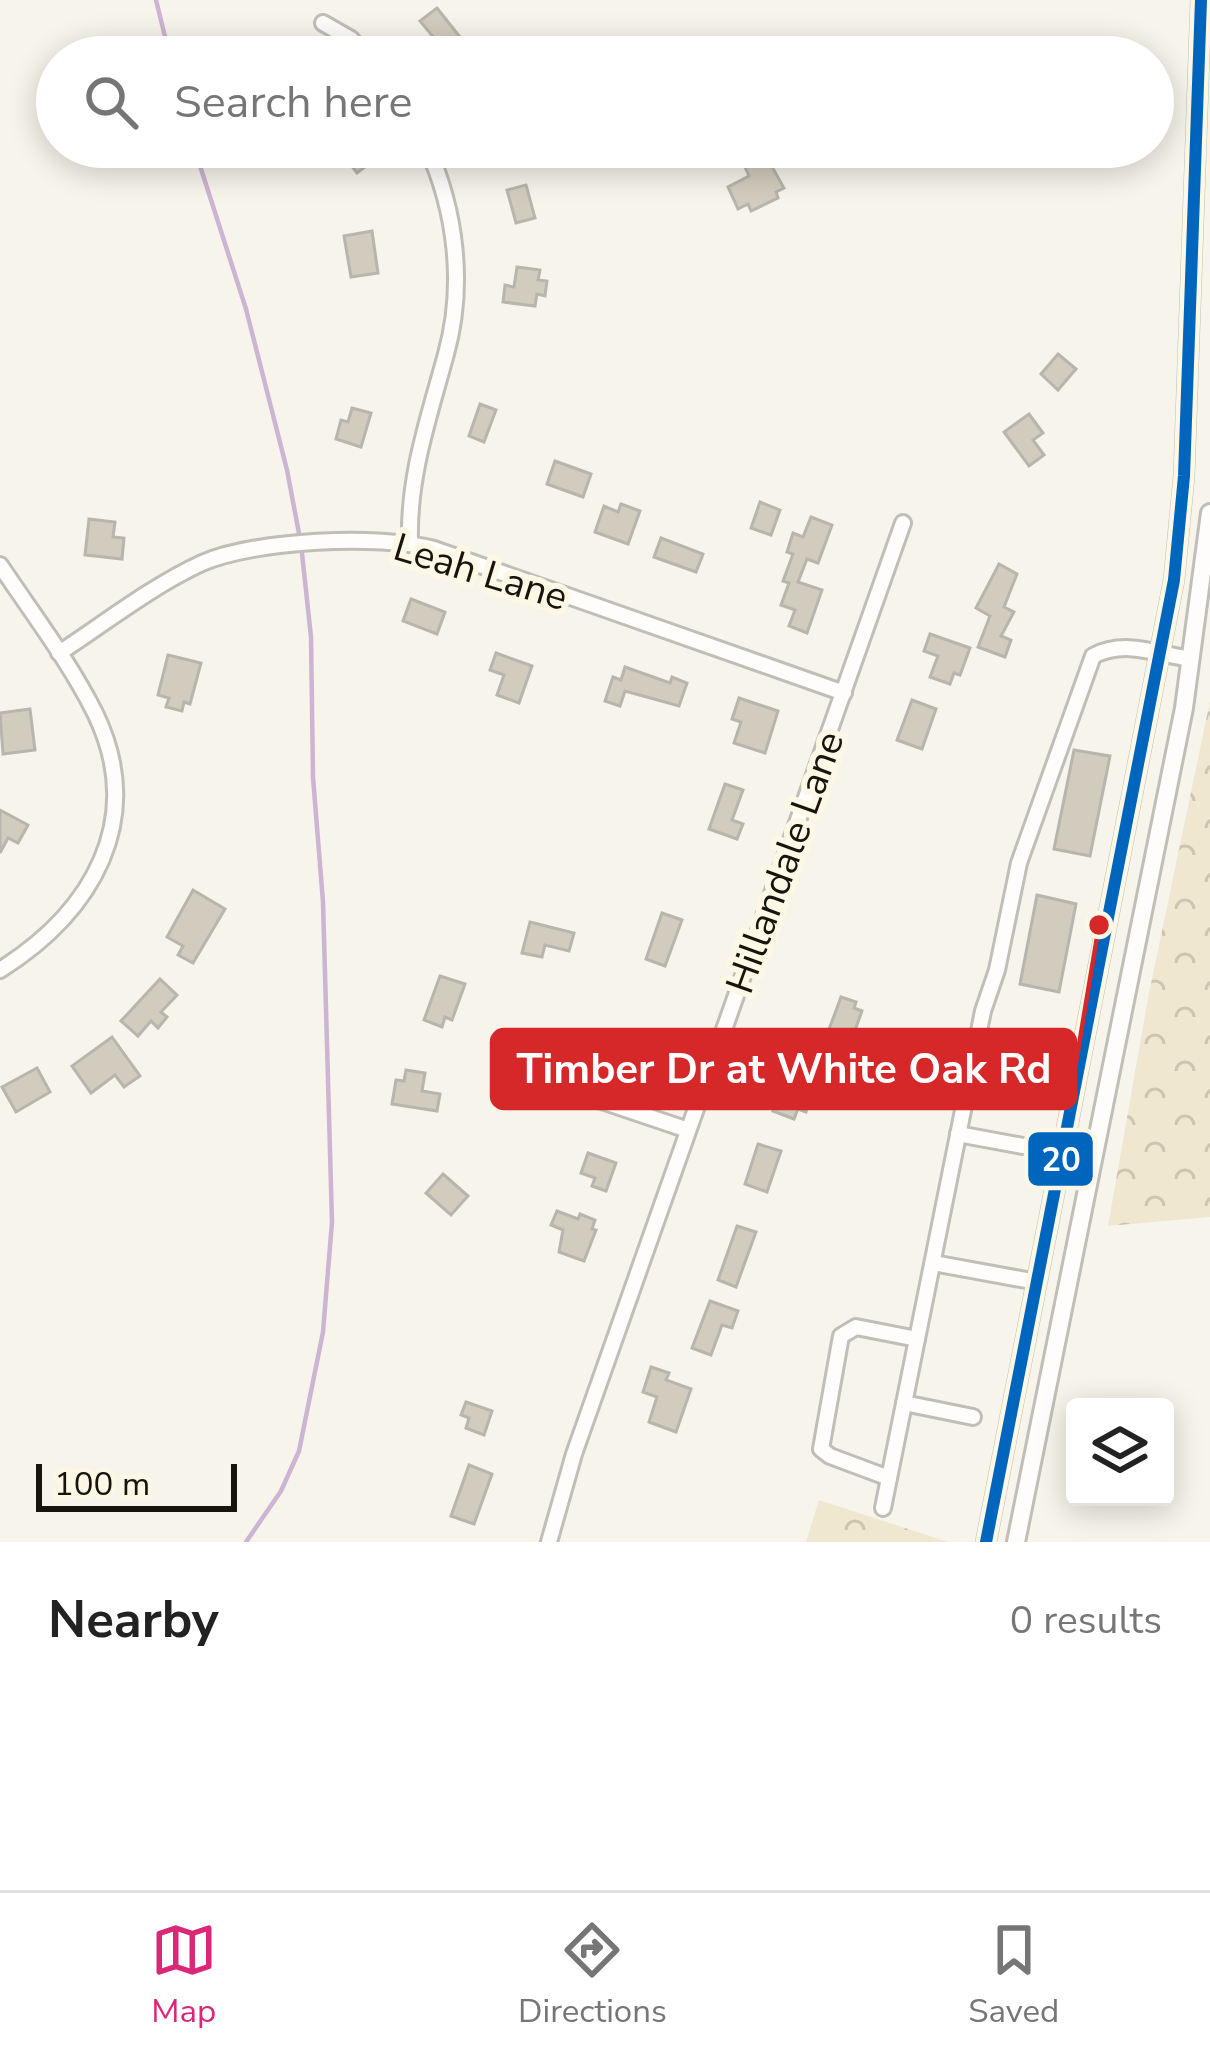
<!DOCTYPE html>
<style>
body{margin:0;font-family:"Nunito Sans",sans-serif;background:#f6f6f6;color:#222}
.controls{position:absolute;right:36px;bottom:36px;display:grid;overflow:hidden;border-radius:12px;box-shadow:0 6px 30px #0003}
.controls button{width:108px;height:108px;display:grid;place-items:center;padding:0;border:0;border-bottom:3px solid #e0e0e0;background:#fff;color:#222;font:60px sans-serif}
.scale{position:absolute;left:36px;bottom:30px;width:201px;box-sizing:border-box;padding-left:12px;border:6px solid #17140e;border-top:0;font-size:33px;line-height:42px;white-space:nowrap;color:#17140e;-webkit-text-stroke:9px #fdf7e5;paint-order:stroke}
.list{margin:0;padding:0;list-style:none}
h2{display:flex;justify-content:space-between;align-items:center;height:156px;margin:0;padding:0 48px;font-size:51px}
h2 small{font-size:39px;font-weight:400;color:#767676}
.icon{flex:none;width:66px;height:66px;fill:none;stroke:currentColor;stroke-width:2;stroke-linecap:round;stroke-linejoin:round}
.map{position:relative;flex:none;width:1210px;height:1542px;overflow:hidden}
.search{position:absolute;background:#fff;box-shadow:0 6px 30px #0003;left:36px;right:36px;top:36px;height:132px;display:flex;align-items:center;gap:30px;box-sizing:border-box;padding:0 42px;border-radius:66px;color:#767676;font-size:45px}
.sheet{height:348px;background:#fff}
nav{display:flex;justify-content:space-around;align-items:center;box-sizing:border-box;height:168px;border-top:3px solid #e0e0e0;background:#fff;font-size:33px;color:#767676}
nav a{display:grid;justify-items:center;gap:6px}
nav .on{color:#db2777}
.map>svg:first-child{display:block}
.forest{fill:url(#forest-crowns)}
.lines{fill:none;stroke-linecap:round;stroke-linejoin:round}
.stream{stroke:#ccb4d2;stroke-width:4.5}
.building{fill:#d2ccbe;stroke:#b7b5ad;stroke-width:3}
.minor-casing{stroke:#c0beb6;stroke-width:20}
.major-casing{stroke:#c0beb6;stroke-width:22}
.minor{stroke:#fefdfc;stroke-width:14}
.major{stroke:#fefdfc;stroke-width:16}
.bus-1-casing{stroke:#fdf7e5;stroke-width:21}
.bus-1{stroke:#0065bd;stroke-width:12}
.labels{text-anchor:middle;stroke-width:12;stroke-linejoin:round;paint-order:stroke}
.street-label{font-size:39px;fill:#17140e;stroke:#fdf7e5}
.leader{fill:none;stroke:#d62828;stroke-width:4.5}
.callout-dot{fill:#d62828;stroke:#fdf7e5;stroke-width:4.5}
.callout{fill:#d62828;stroke:#d62828;stroke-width:4.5}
.callout-label{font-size:42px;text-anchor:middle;font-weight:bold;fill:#fff}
.line-badge{stroke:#fdf7e5;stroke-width:4.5}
.badge-label{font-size:33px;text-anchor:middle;font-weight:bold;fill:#fff}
</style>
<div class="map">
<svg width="1210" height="1542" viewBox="0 0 1210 1542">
<defs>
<pattern id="forest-crowns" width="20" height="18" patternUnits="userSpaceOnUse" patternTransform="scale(3)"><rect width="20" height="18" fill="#efe7d0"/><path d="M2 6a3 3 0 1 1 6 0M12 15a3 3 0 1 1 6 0" fill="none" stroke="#ccc5b1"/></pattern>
</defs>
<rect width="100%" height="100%" fill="#f7f4eb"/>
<g class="forest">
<path d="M1210 701V1217L1108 1226 1148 998Z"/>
<path d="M819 1500 948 1542H806Z"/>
</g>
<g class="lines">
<g class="stream">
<path d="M156 0 170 57"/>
<path d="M194 147 246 309 287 470 301 544 311 637 313 777 323 902 332 1222 323 1332 299 1451 281 1491 246 1542"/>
</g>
</g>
<g class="building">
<path d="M437 8 460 37 444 50 420 21Z"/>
<path d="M337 147H362L373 161 357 173Z"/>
<path d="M736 147H761L784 188 776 192 778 198 751 211 748 204 738 209 728 187 749 176Z"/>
<path d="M526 185 535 218 516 223 507 190Z"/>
<path d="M372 231 378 273 351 277 344 236Z"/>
<path d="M517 267 540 270 538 280 547 281 545 296 537 294 535 306 503 302 505 285 514 287Z"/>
<path d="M1058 354 1076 369 1058 390 1041 374Z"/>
<path d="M480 404 496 410 484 442 469 436Z"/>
<path d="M352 408 371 413 361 447 336 439 341 420 348 422Z"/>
<path d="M1029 414 1043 433 1033 440 1044 455 1029 466 1004 432Z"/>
<path d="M555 461 591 474 583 497 547 484Z"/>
<path d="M760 502 780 510 771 535 751 528Z"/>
<path d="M621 504 640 511 628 544 595 532 604 506 618 512Z"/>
<path d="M811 517 832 525 818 563 807 559 798 582 822 590 807 633 789 626 795 610 781 605 789 583 783 581 793 554 787 552 793 533 803 537Z"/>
<path d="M89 519 115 522 113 537 124 538 122 559 85 555Z"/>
<path d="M661 538 703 554 696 572 654 557Z"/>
<path d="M999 564 1017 574 1004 607 1014 612 1001 636 1011 640 1005 657 978 647 990 616 976 608Z"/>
<path d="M411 599 445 612 437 634 403 621Z"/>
<path d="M930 634 970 648 960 675 954 673 950 684 930 677 938 656 924 651Z"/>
<path d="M496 653 532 666 519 703 497 695 504 675 490 670Z"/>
<path d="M168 655 201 663 190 704 184 702 182 711 166 707 169 698 158 695Z"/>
<path d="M625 667 670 683 672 677 687 683 679 706 625 691 620 706 605 701 613 677 621 680Z"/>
<path d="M739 698 778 711 765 753 734 743 741 722 732 719Z"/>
<path d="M912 700 936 709 922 749 897 740Z"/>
<path d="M30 709 35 750 3 754 0 713Z"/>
<path d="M1074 750 1110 756 1090 856 1054 849Z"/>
<path d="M725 784 743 790 732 820 743 824 737 839 709 829Z"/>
<path d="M0 810 28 825 18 843 8 838 0 853Z"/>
<path d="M193 890 225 909 193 963 178 955 183 946 167 937Z"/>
<path d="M1037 895 1076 904 1059 992 1020 984Z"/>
<path d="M662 913 682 920 665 966 646 959Z"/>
<path d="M530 922 574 933 569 951 545 945 542 957 522 953Z"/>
<path d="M440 976 465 984 452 1020 445 1017 442 1027 424 1020Z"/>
<path d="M160 979 177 995 161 1012 167 1017 158 1028 151 1021 138 1036 121 1021Z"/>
<path d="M841 997 856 1002 854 1008 862 1011 851 1041 828 1032Z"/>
<path d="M112 1037 140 1076 124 1087 115 1075 91 1093 72 1066Z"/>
<path d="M37 1068 50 1092 16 1112 2 1087Z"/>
<path d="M406 1070 425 1073 422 1091 440 1094 437 1111 392 1104 396 1080 404 1081Z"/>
<path d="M784 1080 813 1091 806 1112 798 1109 794 1119 773 1111Z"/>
<path d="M758 1144 781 1151 767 1192 745 1184Z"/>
<path d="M588 1153 616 1163 606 1191 592 1186 595 1178 581 1173Z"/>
<path d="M443 1174 468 1196 451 1215 426 1193Z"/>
<path d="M557 1211 578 1219 580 1214 595 1220 592 1229 596 1230 584 1261 559 1252 563 1230 551 1225Z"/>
<path d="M737 1226 756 1232 736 1287 718 1280Z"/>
<path d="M710 1301 738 1311 732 1328 722 1325 711 1355 692 1348Z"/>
<path d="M651 1367 669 1373 666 1380 691 1389 676 1432 649 1422 657 1397 643 1392Z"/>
<path d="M466 1402 492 1411 484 1435 466 1428 469 1418 461 1415Z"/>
<path d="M469 1465 492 1474 474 1524 451 1516Z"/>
</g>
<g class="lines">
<g class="minor-casing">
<g id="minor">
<path d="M323 23 351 39 365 57"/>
<path d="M410 542C408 476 429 417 446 354 465 286 456 211 427 147"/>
<path d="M0 565C32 613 69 661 95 713 147 820 92 912 0 970"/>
<path d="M59 653C105 623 152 586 202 563 255 540 379 534 434 549L844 693"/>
<path d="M513 1071 688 1130"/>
<path d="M958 1134 1023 1146"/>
<path d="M933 1263 1037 1282"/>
<path d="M904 1403 973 1417"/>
<path d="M889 1478 830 1456 821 1449 841 1336 856 1327 917 1339"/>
<path d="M883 1508 983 1011 997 970 1019 863 1093 656C1125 639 1157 654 1191 659"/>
<path d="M549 1542 574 1454 903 523"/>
</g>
</g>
<g class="major-casing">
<g id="major">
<path d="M986 1542 1174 580 1184 476 1201 0"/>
<path d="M1016 1542 1184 708 1210 513"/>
</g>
</g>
<use href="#minor" class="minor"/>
<use href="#major" class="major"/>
<g class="bus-1-casing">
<path id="bus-1" d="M986 1542 1174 580 1184 476 1201 0"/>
</g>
<use href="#bus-1" class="bus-1"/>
</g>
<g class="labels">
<g class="street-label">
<text transform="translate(481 571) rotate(17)" y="14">Leah Lane</text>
<text transform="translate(784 862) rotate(-70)" y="14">Hillandale Lane</text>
</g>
</g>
<path class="leader" d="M1099 925L1075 1069"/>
<circle class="callout-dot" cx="1099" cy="925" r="12"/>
<rect class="callout" x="492" y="1030" width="583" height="78" rx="12"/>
<g class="callout-label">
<text x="784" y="1083">Timber Dr at White Oak Rd</text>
</g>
<rect class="line-badge" x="1026" y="1130" width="69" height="58" rx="12" fill="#0065bd"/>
<g class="badge-label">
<text x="1061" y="1171">20</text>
</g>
</svg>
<div class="controls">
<button><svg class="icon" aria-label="layers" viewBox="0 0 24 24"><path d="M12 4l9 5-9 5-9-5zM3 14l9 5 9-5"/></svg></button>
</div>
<div class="scale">100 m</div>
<div class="search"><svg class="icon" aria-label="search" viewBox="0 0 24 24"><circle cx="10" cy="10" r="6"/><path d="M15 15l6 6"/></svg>Search here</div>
</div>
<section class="sheet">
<h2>Nearby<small>0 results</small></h2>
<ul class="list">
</ul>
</section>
<nav>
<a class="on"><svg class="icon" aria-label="map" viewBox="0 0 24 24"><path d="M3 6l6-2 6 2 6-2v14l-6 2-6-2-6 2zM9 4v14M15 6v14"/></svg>Map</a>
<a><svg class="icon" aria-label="directions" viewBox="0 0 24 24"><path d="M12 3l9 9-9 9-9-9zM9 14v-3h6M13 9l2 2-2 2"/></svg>Directions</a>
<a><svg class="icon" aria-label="saved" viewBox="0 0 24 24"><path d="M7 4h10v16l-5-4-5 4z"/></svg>Saved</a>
</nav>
